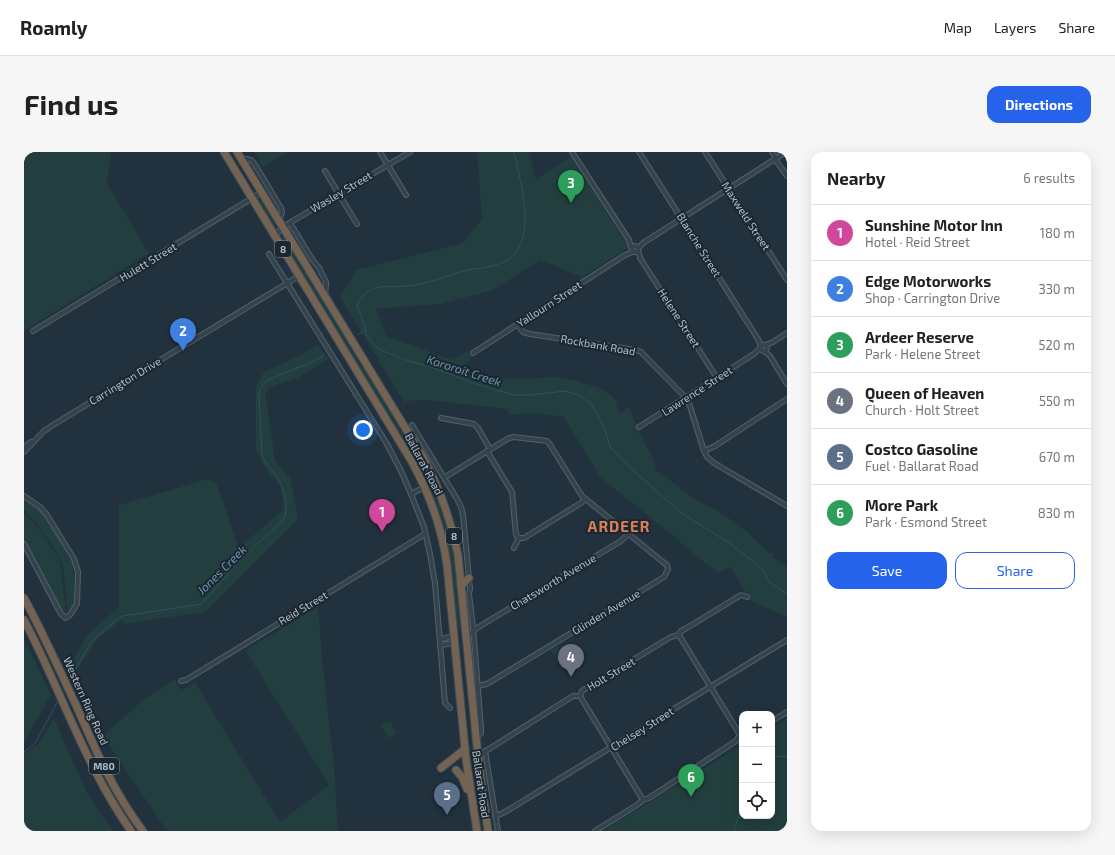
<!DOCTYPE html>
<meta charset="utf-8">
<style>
body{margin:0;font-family:"Exo 2",sans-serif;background:#f6f6f6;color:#202124}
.controls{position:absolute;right:12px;bottom:12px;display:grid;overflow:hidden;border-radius:8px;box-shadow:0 4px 16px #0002}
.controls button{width:36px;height:36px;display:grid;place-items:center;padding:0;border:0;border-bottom:1px solid #e0e0e0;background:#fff;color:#202124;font:20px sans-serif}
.you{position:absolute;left:339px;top:278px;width:14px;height:14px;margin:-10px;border:3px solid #fff;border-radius:50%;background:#1a73e8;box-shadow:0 0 0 6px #1a73e833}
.badge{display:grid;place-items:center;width:26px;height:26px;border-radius:50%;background:#2563eb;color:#fff;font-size:13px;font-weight:700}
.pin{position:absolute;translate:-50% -33px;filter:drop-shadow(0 1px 2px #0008)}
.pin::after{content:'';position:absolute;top:21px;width:14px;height:12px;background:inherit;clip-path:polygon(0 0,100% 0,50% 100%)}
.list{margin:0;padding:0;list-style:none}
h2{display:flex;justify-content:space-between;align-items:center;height:52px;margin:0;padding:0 16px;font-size:17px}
h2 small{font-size:13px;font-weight:400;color:#757577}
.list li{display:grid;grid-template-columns:26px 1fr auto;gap:12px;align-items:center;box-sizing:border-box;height:56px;padding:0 16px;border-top:1px solid #e0e0e0}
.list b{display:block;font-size:15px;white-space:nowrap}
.list p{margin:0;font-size:13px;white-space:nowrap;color:#757577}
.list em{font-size:13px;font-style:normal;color:#757577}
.actions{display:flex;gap:8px;padding:12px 16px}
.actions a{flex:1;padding:9px 0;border:1px solid #2563eb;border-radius:12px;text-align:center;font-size:14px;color:#2563eb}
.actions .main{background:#2563eb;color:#fff}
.icon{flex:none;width:22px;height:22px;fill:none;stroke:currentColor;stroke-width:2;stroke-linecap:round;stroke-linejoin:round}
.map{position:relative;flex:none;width:763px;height:679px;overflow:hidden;border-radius:12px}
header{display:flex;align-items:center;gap:24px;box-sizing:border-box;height:56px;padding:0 20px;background:#fff;border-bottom:1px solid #e0e0e0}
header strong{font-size:19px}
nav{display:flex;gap:22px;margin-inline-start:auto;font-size:14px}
.intro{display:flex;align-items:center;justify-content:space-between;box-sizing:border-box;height:96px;padding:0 24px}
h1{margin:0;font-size:28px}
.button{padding:10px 18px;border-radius:12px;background:#2563eb;color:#fff;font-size:14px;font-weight:700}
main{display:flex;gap:24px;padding:0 24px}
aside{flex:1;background:#fff;border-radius:12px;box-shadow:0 4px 16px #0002}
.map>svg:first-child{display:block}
.green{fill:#233e3e}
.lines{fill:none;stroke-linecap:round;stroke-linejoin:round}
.stream{stroke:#324e64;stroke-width:1}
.street-casing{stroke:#53616b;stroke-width:6}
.highway-casing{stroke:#404e58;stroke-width:9}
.street{stroke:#35434d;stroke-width:4}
.highway{stroke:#746252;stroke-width:7}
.labels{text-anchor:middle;stroke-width:4;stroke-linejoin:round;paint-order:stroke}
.shield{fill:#1b2832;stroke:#84919c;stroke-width:1}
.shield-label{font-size:10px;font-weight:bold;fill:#b1bec9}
.street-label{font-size:11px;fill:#b1bec9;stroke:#1b2832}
.water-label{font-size:12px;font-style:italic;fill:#6f94ae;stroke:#1b2832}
.district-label{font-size:15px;font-weight:bold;letter-spacing:1px;fill:#db7f59;stroke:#1b2832}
</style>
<header>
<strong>Roamly</strong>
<nav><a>Map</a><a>Layers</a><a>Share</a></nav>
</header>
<div class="intro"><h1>Find us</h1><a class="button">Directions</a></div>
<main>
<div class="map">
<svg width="763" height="679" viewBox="0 0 763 679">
<rect width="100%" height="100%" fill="#21313d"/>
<g class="green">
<path d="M0 0H87L83 31 125 101 0 179Z"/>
<path d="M230 0H265L239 15Z"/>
<path d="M453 0H505L512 27 547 5 604 94V96L558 125 516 108 469 138 417 152 352 157 362 184 428 208 443 199 448 206 435 216 464 225 482 227H496L532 225 550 228 579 237 589 245 594 251 593 253 597 261 605 255 612 272 615 275C614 288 633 303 631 317L669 346 694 359 709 369 721 378 743 399 750 403 749 405 763 415V465L723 447 724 444 706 415 695 421 671 404 653 387 577 326 540 265 509 261 485 263 483 257 401 248 382 249 381 252 316 145 332 118 439 91 458 67Z"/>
<path d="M233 46C242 50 247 63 252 72L251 75H249L232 47Z"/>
<path d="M258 84 264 90 373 270 402 323 403 328 396 319 284 133 273 113 257 85Z"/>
<path d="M294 192 304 207 273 226 246 235 241 242 242 245 251 309 266 326 274 367 181 460 99 472 98 468 74 486 48 525 44 516 63 483 95 455V353L184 327 192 330 215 396 260 357 256 334 240 314 232 298V234L240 220 279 202Z"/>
<path d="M409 341H410C426 366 429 398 433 427 433 431 434 435 434 439 435 451 435 464 436 476L434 481 425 404 418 372H417L410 349Z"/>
<path d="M0 346 14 357 27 372 36 390 48 411 50 423 51 447 50 454 45 461H44L39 414C36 404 32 400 27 392 17 378 14 370 0 358Z"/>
<path d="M0 361 14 375 36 409 42 462H39L34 456 0 391Z"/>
<path d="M294 455 299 517 310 614 314 679H143L79 584 119 548 151 527 157 538 171 530 256 670 305 633 221 498Z"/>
<path d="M0 487 27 543 0 589Z"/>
<path d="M534 494 545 512 538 517 526 498Z"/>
<path d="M763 566V679H579L718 593V664H748V575Z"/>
<path d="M30 567 64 643 90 679H0V602L14 592Z"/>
<path d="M367 569 372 582 363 586 357 572Z"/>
</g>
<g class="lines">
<g class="stream">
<path d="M490 0C496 29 516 93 480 110 475 112 468 114 462 115 457 117 450 116 444 118 424 123 404 132 383 134 361 136 345 129 333 153L341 175 343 184 351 194 359 199 382 208 410 216 449 231 489 243H507L541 239 555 243 567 252 574 264 582 280 586 295 601 311 655 359 678 374 704 390 728 409 740 419 743 428 763 442"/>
<path d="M333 183 341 179"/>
<path d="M44 530 68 489 92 468 99 464 171 453 176 452 181 448 216 408 259 368C266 358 260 334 253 325 247 317 240 311 238 301L235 244C236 236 238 232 244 228L288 210 299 204"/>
<path d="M0 600 11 591 34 549"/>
<path d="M748 604 763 605"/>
<path d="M718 643V645"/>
<path d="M710 679 718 654"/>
</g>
<g class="street-casing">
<g id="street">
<path d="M356 0 382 43"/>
<path d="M548 0 605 88 607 96"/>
<path d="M615 0 734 187 737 195"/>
<path d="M681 0 763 128"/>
<path d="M748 0 752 7"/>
<path d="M217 6 227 8 230 11 257 56 258 61 255 68"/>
<path d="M751 7 763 24"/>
<path d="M301 19 333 72"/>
<path d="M266 71 288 107 295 116 302 130V133L301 144"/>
<path d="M250 83 267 70 386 0"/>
<circle cx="611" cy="97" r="3"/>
<path d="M614 97 619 91 762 0"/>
<path d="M614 98 616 106 693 226"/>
<path d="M245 102 363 292 377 319 387 342 400 375 406 402 411 431 421 551 426 556"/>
<path d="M493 172 499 180 506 182 612 198 617 200 664 248 680 299 683 305 690 311 763 354"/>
<path d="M9 179 238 40"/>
<circle cx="740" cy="196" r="3"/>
<path d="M741 193 749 190 763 181"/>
<path d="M740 199 746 204 763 232"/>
<path d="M449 201 601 103 609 100"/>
<path d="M417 266 450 272 454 276 466 297"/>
<path d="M388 273 433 347 437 355 439 363 446 437 445 442 449 475 457 576V581L452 586"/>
<path d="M615 275 730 202 737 195"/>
<path d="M0 295 7 290"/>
<path d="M463 299 488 340 492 383 495 386H500L557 351 561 347"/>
<path d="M680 299 691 294 763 247"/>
<path d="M0 300 20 279 29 273 275 124"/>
<path d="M421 325 485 286 490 285 523 289 525 291 558 344 639 410 643 413 644 417 640 425 463 532 454 534"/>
<path d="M387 342 401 335"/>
<path d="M0 344 16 355 23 363 50 407 54 420 53 452 46 463 41 466 37 462 0 392"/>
<path d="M490 396 495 386"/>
<path d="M655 483 716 583"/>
<path d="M442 485 453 476 597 389 604 382"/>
<path d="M417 487 430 484"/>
<path d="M416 493 431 491"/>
<path d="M157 529 162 528 401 382"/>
<path d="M556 544 619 648"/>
<path d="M748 569 763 560"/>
<path d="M461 599 474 679"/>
<path d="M454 604 549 544H556L558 539 645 486 650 484 655 483 657 479 661 477 717 443 723 445"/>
<path d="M471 664 474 663 481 660 763 488"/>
<path d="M571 679 613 653 619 648 625 646 712 589 716 583 718 584"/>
</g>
</g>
<g class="highway-casing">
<g id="highway">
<path d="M200 0 388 310C406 343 418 376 423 413L442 607 453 679"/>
<path d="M213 0 399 305C416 337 427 368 434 403L454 604 464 679"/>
<path d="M437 434 445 426"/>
<path d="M0 446C19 481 35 517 52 553 71 597 90 641 119 679"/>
<path d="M0 468C37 538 61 614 107 679"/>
<path d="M417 616 441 597"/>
<path d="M432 618 438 625 443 637"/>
</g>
</g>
<use href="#street" class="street"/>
<use href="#highway" class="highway"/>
</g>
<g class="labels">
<g class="shield">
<rect x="251" y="89" width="16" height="16" rx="3"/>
<rect x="422" y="376" width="16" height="16" rx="3"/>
<rect x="65" y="606" width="30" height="16" rx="3"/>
</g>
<g class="shield-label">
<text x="259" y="101">8</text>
<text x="430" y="388">8</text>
<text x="80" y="618">M80</text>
</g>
<g class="street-label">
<text transform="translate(317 40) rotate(-31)" y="4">Wasley Street</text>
<text transform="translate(722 64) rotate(57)" y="4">Maxweld Street</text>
<text transform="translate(675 93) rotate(58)" y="4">Blanche Street</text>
<text transform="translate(124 110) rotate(-31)" y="4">Hulett Street</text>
<text transform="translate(525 152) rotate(-33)" y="4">Yallourn Street</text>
<text transform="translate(655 166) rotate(57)" y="4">Helene Street</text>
<text transform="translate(574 193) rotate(10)" y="4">Rockbank Road</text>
<text transform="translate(101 229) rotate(-31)" y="4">Carrington Drive</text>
<text transform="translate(673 239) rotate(-33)" y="4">Lawrence Street</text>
<text transform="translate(400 312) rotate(62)" y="4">Ballarat Road</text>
<text transform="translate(529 430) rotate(-31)" y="4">Chatsworth Avenue</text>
<text transform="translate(279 456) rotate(-31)" y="4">Reid Street</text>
<text transform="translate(582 460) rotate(-31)" y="4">Glinden Avenue</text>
<text transform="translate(587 522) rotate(-31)" y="4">Holt Street</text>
<text transform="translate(62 549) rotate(66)" y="4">Western Ring Road</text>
<text transform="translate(618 577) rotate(-32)" y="4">Chelsey Street</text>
<text transform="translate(457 632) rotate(82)" y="4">Ballarat Road</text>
</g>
<g class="water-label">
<text transform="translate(440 219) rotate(18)" y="4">Kororoit Creek</text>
<text transform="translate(198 418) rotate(-45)" y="4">Jones Creek</text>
</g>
<g class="district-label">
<text x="595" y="380">ARDEER</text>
</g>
</g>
</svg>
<div class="controls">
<button>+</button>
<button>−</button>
<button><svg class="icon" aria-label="locate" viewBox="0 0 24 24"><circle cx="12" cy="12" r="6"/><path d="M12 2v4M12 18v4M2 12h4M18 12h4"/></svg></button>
</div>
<div class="you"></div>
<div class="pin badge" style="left:358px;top:380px;background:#d1479c">1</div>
<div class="pin badge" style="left:159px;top:199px;background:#3f7fe0">2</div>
<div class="pin badge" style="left:547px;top:51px;background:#2e9e5b">3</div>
<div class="pin badge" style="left:547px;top:525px;background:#6b7280">4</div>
<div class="pin badge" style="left:423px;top:663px;background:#5c6f8a">5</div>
<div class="pin badge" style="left:667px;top:645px;background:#2e9e5b">6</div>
</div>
<aside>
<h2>Nearby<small>6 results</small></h2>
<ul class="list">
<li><span class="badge" style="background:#d1479c">1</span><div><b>Sunshine Motor Inn</b><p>Hotel · Reid Street</p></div><em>180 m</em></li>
<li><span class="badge" style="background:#3f7fe0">2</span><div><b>Edge Motorworks</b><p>Shop · Carrington Drive</p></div><em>330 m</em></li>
<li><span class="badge" style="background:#2e9e5b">3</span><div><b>Ardeer Reserve</b><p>Park · Helene Street</p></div><em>520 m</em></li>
<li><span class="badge" style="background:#6b7280">4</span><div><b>Queen of Heaven</b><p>Church · Holt Street</p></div><em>550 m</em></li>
<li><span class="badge" style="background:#5c6f8a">5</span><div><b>Costco Gasoline</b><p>Fuel · Ballarat Road</p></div><em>670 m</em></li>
<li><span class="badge" style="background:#2e9e5b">6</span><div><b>More Park</b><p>Park · Esmond Street</p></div><em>830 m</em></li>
</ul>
<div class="actions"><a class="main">Save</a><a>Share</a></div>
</aside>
</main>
